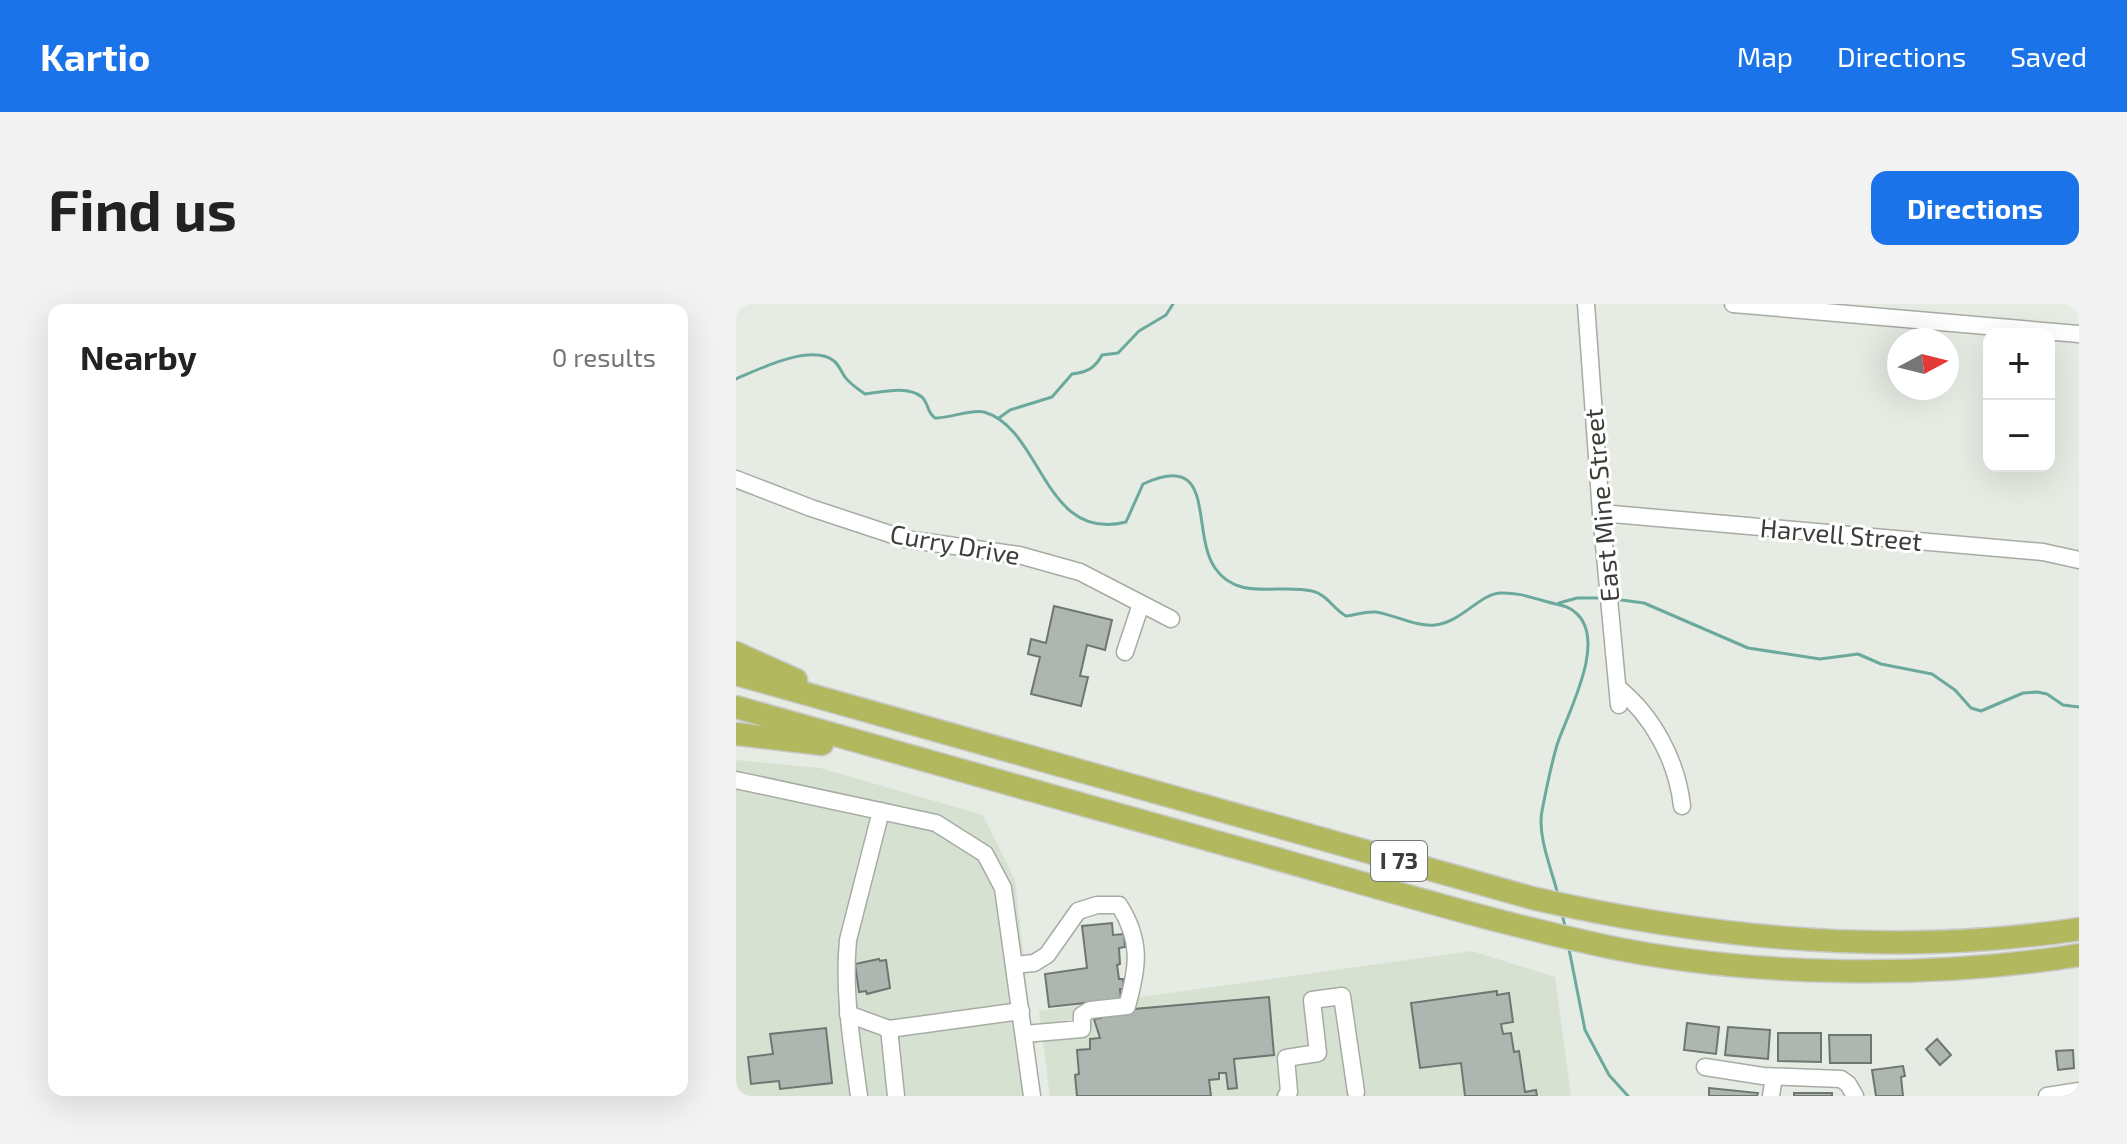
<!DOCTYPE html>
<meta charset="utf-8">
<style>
body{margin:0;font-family:"Exo 2",sans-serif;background:#f2f2f2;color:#222}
.controls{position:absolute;right:24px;top:24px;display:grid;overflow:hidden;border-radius:16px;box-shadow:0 8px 32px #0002}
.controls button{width:72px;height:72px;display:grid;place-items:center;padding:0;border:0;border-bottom:2px solid #e0e0e0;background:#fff;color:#222;font:40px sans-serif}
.compass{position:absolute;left:1151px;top:24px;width:72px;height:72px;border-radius:50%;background:#fff;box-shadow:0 8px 32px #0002;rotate:83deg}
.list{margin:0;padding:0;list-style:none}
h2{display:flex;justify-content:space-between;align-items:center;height:104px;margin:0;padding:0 32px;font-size:34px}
h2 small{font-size:26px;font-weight:400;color:#767676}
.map{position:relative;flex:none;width:1343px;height:792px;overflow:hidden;border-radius:16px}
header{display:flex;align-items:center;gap:48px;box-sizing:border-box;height:112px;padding:0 40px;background:#1a73e8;color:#fff}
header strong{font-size:38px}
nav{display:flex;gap:44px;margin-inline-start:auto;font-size:28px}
.intro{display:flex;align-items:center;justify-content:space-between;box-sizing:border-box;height:192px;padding:0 48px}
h1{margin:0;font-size:56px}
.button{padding:20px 36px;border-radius:16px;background:#1a73e8;color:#fff;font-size:28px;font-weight:700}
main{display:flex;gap:48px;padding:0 48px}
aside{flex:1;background:#fff;border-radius:16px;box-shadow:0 8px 32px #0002}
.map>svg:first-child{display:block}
.built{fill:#d7e1d2}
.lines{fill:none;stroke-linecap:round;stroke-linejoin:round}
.stream{stroke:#6ca99d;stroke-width:3}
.building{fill:#adb6b0;stroke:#6d7670;stroke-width:2}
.minor-casing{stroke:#a6aca3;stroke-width:19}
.highway-casing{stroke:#c8c9c8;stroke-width:25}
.minor{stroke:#fff;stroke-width:16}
.highway{stroke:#b2b85e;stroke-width:22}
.labels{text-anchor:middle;stroke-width:6;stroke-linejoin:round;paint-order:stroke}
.shield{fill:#fff;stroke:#767875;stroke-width:2}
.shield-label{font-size:24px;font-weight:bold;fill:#3c3e3a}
.street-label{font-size:26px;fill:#3c3e3a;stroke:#fff}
</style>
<header>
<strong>Kartio</strong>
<nav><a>Map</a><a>Directions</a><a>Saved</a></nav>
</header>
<div class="intro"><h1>Find us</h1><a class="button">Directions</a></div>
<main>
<aside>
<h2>Nearby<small>0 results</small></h2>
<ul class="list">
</ul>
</aside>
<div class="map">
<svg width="1343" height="792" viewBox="0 0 1343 792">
<rect width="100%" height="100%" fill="#e6ece3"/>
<g class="built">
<path d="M0 456 84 464 247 511 279 576 303 792H0Z"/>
<path d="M736 647 819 673 835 792H314L303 707Z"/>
</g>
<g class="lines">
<g class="stream">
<path d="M0 75C23 65 75 39 98 57 104 62 105 68 109 73 114 80 122 85 129 90 145 88 172 81 186 93 193 100 191 109 199 114 215 114 235 105 248 108 307 125 307 239 390 218L407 180C482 145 454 228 479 264 502 298 543 279 576 287 591 290 597 305 610 312 619 311 630 307 640 308 659 311 680 323 699 321 724 319 744 290 764 289 781 288 797 294 812 298 822 301 832 301 840 309 872 337 831 410 821 441 815 462 810 486 806 507 801 532 816 566 822 591"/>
<path d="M263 114 274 106 316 93 336 70C352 68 359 64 366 51L382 49 403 27 430 11 437 0"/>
<path d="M878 295 908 299 1012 344 1084 355 1122 350 1145 360 1196 370 1219 386 1235 404 1245 407 1287 389 1301 388 1311 390 1327 401 1343 403"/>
<path d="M823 299 841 294H867"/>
<path d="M826 610 830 626"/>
<path d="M833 645 849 726 873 771 892 792"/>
</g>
</g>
<g class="building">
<path d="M318 302 376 316 369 346 351 341 344 372 352 373 345 402 295 390 304 353 292 350 295 335 310 339Z"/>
<path d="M376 619 377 631 388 630 389 643 383 644 384 660 381 661 383 675H387L388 685H384L385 695 313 703 309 670 351 664 346 622Z"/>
<path d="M143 655 144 657 150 656 154 684 131 690 130 687 123 688 119 660Z"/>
<path d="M761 687V691L773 689 777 718 765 720 767 730 775 729 778 748 783 747 789 788 800 786 801 792H729L725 759 684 764 675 699Z"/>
<path d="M533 693 538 751 498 755 501 784 492 785 490 769H483V775L473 776 475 792H341L339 771 343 770 341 746 354 745V735L364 734 358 715 365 714 364 708Z"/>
<path d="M951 719 983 723 980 750 948 746Z"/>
<path d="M992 723 1034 726 1032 755 989 751Z"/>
<path d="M90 724 96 779 44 785 43 777 15 780 12 753 37 750 34 730Z"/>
<path d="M1042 729H1085V758L1042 757Z"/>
<path d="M1093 731H1135V759H1094Z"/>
<path d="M1201 735 1215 751 1204 761 1190 745Z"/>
<path d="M1337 746 1338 764 1322 766 1320 747Z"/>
<path d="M1167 762 1169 772 1165 773 1167 792H1140L1136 766Z"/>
<path d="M973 784 1022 789 1021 792H973Z"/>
<rect x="1058" y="789" width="38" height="3"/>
</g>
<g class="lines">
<g class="minor-casing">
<g id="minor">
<path d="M850 0 865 209 883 401"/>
<path d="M997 0 1343 30"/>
<path d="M0 175 75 204 169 235 283 251 344 268 435 315"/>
<path d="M865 209 1307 248 1343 256"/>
<path d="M389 348 405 300"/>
<path d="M882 384C917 412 941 457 946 502"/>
<path d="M0 476 200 519 249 550 267 584 296 792"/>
<path d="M278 661 298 659 311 651 342 607 361 601H383C406 637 402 663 391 702L354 706 346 711V725L288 730"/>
<path d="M112 710 153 725 160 792"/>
<path d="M153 725 285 707"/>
<path d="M969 763 1027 772 1105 775 1112 780 1119 792"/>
<path d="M123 792C116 740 107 689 112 636L145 507"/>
<path d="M550 792 553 788 550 754 582 749 576 696 606 692 620 788"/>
<path d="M1035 792 1038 773"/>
<path d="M1311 792 1343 787"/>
</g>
</g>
<g class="highway-casing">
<g id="highway">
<path d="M0 349 60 376"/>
<path d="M0 370 796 594C975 635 1160 653 1343 625"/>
<path d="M0 403C171 452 342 499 513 547 631 580 748 616 868 642 1016 673 1193 675 1343 651"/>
<path d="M0 430 86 440"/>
</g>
</g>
<use href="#minor" class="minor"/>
<use href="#highway" class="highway"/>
</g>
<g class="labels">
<rect class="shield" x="635" y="537" width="56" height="40" rx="6"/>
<g class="shield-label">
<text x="663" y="565">I 73</text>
</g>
<g class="street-label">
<text transform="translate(866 201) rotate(-95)" y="9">East Mine Street</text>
<text transform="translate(1105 231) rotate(5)" y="9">Harvell Street</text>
<text transform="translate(219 241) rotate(10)" y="9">Curry Drive</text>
</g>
</g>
</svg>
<div class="controls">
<button>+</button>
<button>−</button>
</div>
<svg class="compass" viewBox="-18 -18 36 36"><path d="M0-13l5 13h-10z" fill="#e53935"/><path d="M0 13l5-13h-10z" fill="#767676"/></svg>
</div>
</main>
